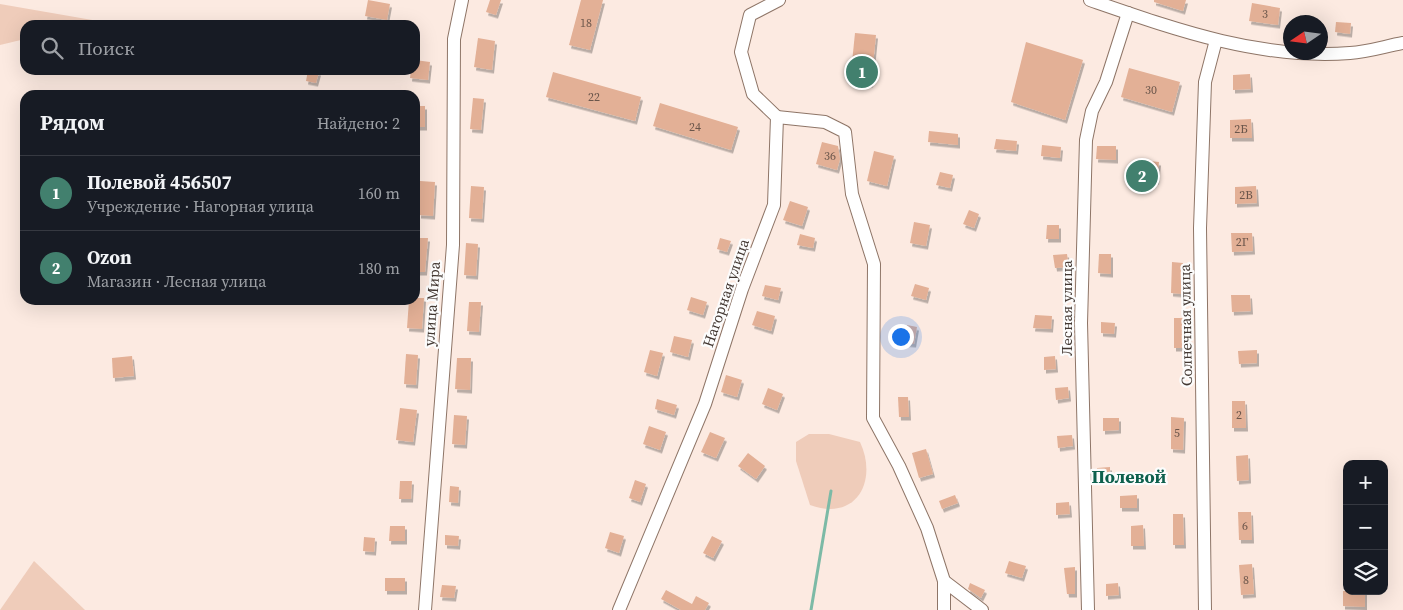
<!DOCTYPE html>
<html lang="ru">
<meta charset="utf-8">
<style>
body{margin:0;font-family:"Source Serif 4",serif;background:#20242c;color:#f1f3f6}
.controls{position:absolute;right:15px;bottom:15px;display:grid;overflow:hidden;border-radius:10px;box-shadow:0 5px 20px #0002}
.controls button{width:45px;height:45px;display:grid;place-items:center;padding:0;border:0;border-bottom:1px solid #363941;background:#171b24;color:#f1f3f6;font:25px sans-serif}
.compass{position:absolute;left:1283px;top:15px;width:45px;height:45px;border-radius:50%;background:#171b24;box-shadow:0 5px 20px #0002;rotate:257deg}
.you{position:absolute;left:900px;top:336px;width:18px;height:18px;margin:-12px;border:4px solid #fff;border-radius:50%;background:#1a73e8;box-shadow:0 0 0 8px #1a73e833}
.badge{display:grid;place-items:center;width:32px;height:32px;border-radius:50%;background:#42806e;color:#fff;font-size:16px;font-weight:700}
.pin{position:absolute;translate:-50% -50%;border:2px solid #fff;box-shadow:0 1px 5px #0006}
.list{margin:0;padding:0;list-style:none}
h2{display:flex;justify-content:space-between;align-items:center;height:65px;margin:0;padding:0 20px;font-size:21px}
h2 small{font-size:16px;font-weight:400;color:#9ea1a6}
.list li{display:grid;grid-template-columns:32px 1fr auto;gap:15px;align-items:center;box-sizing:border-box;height:75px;padding:0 20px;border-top:1px solid #363941}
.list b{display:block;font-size:19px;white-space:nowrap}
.list p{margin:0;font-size:16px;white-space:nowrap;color:#9ea1a6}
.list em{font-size:16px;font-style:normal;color:#9ea1a6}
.icon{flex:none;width:28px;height:28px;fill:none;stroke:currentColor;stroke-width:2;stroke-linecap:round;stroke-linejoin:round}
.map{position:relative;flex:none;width:1403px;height:610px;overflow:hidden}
.search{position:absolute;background:#171b24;box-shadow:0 5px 20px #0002;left:20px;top:20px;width:400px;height:55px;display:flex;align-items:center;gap:12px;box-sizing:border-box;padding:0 18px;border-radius:15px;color:#9ea1a6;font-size:19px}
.panel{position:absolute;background:#171b24;box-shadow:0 5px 20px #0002;left:20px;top:90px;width:400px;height:215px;border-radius:15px}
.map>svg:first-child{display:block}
.green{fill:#efccba}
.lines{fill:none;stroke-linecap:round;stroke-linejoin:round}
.stream{stroke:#7cbaa6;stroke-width:3}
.building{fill:#e3b096;filter:url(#shadow)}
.minor-casing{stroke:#8e7567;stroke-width:14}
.minor{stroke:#fff;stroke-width:12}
.labels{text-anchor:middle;stroke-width:4.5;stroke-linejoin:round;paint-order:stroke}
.number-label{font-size:12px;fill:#6b564b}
.street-label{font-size:15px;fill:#433832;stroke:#fcfcfc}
.quarter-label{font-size:18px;font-weight:bold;fill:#0e604d;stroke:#fcfcfc}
</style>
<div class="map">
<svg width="1403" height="610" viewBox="0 0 1403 610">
<defs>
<filter id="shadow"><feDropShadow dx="2" dy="3.5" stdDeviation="0" flood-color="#0004"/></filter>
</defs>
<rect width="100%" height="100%" fill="#fceae1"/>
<g class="green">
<path d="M0 4 98 21 81 25H25V39L0 45Z"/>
<path d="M809 434H829L860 442C878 480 857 522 810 505L796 461V442Z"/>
<path d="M34 561 85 610H0Z"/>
</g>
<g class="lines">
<path class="stream" d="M811 610 831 491"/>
</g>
<g class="building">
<path d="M368 0 390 4 387 20 365 16Z"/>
<path d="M490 0H501L496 15 486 12Z"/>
<path d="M581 0H603L590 50 569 45Z"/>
<path d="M1154 0H1186L1183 11 1154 2Z"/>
<path d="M1252 3 1280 8 1278 25 1249 21Z"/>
<path d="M1336 22 1351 23 1350 34 1335 32Z"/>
<path d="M855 33 876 35 871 84 850 82Z"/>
<path d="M478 38 495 41 492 70 474 67Z"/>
<path d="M1026 42 1083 60 1065 120 1011 102Z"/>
<path d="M415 60 430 62 428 80 410 78 411 70H415Z"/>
<path d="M1129 68 1180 82 1172 112 1121 97Z"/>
<path d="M308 70 319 72 316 83 306 81Z"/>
<path d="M553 72 641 97 635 121 546 97Z"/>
<path d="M1250 74 1251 89 1233 90V75Z"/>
<path d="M473 98 484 99 481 130 470 129Z"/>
<path d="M660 103 738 127 731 150 653 126Z"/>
<rect x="415" y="106" width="10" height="21"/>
<path d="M1251 119 1252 138H1230V120Z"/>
<path d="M929 131 958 134V145L928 142Z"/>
<path d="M996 139 1017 141 1016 151 994 149Z"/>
<path d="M822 142 838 146 840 159 837 170 816 164Z"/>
<path d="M1042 145 1061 147 1060 158 1041 156Z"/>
<path d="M1097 146H1116V160L1096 159Z"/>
<path d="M874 151 894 156 887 186 867 181Z"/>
<path d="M1139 160 1159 162 1157 181 1137 179Z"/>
<path d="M940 172 953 175 950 188 936 185Z"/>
<path d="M420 181 435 182 433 216 419 215Z"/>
<path d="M471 186 484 187 482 219 469 218Z"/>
<path d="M1256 186 1257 203 1235 204V187Z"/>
<path d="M790 201 808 207 802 226 783 220Z"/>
<path d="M969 210 979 214 974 228 963 224Z"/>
<path d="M914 222 930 225 926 246 910 243Z"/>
<path d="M1047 225H1059V239H1046Z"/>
<path d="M1231 233H1252L1253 251 1232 252Z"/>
<path d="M800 234 815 238 813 248 797 245Z"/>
<path d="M415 238H428L425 272H415Z"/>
<path d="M720 238 731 241 727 252 717 249Z"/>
<path d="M466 243 478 244 476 276 464 275Z"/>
<path d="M1067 254 1069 267 1055 268 1053 255Z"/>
<path d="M1099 254H1111V274L1098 273Z"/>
<path d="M1172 262 1183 263 1182 294 1171 293Z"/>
<path d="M915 284 929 288 926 300 911 296Z"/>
<path d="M765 285 781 288 778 300 762 296Z"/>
<path d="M1231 295H1250L1251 311 1232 312Z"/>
<path d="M691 297 707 302 703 315 687 310Z"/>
<path d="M415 298H424L422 329 407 328 409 300H415Z"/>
<path d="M469 302H481L479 332 467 331Z"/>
<path d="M757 311 775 316 771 331 752 325Z"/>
<path d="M1035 315 1052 316 1051 329 1033 328Z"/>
<rect x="1174" y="318" width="12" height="30"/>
<path d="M1101 322 1115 323 1114 334 1101 333Z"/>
<path d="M907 325 917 327 914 344 904 343Z"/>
<path d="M674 336 692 340 688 357 670 352Z"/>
<path d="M650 350 663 353 657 376 644 372Z"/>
<path d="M1257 350V363L1239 364 1238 351Z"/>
<path d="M406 354 418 355 416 385 404 384Z"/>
<path d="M132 356 134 376 113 378 112 358Z"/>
<path d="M1055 356 1056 369 1044 370V357Z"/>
<path d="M457 358H471L470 390 455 389Z"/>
<path d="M726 375 742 380 737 397 721 392Z"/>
<path d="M1068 387 1069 398 1056 400 1055 388Z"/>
<path d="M768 388 783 394 777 410 762 404Z"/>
<path d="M898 397H908L909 417H899Z"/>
<path d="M657 399 677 405 674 415 655 409Z"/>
<path d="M1232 401H1245L1246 428H1232Z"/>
<path d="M400 408 417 410 413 442 396 440Z"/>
<path d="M454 415 467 416 465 445 452 444Z"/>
<path d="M1171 417 1184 418 1183 450 1171 449Z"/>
<path d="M1103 418H1119V430L1103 431Z"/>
<path d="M649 426 666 432 660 450 643 444Z"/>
<path d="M710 432 725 438 716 458 701 452Z"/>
<path d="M1072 435 1073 446 1058 448 1057 436Z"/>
<path d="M926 449 933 474 919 478 912 453Z"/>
<path d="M748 453 765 466 756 479 738 466Z"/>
<path d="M1248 455 1249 480 1237 481 1236 456Z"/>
<path d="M1110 467V478H1097V468Z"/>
<path d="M635 480 646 484 640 502 629 498Z"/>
<path d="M400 481H412L411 499H399Z"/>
<path d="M450 486 459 487 458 503 449 502Z"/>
<path d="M955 495 958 503 942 509 939 501Z"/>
<path d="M1137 495V508H1120V496Z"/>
<path d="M1069 502 1070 514 1056 515V503Z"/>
<path d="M1238 512H1251L1252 540H1239Z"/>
<path d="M1173 514H1183L1184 545H1173Z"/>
<path d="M1143 525 1144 546H1131V526Z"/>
<path d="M390 526H405V541H389Z"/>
<path d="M610 532 624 536 619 553 605 548Z"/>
<path d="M445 535 459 536 458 546 445 545Z"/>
<path d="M712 536 722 541 713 558 703 553Z"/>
<path d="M364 537 375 538 374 552 363 551Z"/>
<path d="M1009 561 1026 566 1022 578 1005 573Z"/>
<path d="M1252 564 1254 594 1241 595 1239 565Z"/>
<path d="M1075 567V594H1067L1064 568Z"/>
<rect x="385" y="578" width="20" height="13"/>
<path d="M970 583 985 590 981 598 968 589Z"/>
<path d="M1118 583 1119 595 1106 596V584Z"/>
<path d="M442 585 456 586 454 598 440 597Z"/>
<path d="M666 590 692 604 696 596 709 603 705 610H681L661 599Z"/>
<path d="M1343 591H1365V607L1343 606Z"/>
</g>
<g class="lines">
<g class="minor-casing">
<g id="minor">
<path d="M1090 0C1174 29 1260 60 1350 53 1368 52 1386 46 1403 43"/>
<path d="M777 117 825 122 845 132 852 194 874 264 873 418 899 466 927 528 944 581V610"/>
<path d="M944 581 982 610"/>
<path d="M425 610 453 245 454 39 462 0"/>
<path d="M619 610 705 404 742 289 774 205 777 117 753 94 741 52 750 15 779 0"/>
<path d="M1088 610 1081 323 1086 140 1092 111 1106 82 1128 13"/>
<path d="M1205 610 1200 228 1205 82 1216 40"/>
</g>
</g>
<use href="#minor" class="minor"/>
</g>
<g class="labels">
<g class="number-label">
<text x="1265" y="18">3</text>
<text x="586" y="27">18</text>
<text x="1151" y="94">30</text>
<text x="594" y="101">22</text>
<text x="695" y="131">24</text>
<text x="1241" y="133">2Б</text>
<text x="830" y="160">36</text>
<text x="1246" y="199">2В</text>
<text x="1242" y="246">2Г</text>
<text x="1239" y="419">2</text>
<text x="1177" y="437">5</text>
<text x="1245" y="530">6</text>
<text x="1246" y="584">8</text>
</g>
<g class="street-label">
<text transform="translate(726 293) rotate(-71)" y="5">Нагорная улица</text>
<text transform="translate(432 304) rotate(-86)" y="5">улица Мира</text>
<text transform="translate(1067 308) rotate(-90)" y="5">Лесная улица</text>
<text transform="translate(1186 325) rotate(-91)" y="5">Солнечная улица</text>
</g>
<g class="quarter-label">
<text x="1129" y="483">Полевой</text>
</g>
</g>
</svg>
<div class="controls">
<button>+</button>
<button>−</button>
<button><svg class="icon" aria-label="layers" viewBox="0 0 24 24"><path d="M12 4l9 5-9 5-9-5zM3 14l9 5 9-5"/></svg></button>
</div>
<svg class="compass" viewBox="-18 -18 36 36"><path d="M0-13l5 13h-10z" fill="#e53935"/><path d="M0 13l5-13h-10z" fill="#9ea1a6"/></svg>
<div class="you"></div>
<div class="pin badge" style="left:862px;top:72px">1</div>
<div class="pin badge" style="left:1142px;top:176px">2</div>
<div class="search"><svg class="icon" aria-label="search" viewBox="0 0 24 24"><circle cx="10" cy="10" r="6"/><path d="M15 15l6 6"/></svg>Поиск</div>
<section class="panel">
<h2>Рядом<small>Найдено: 2</small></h2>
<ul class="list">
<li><span class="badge">1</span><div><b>Полевой 456507</b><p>Учреждение · Нагорная улица</p></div><em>160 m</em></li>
<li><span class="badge">2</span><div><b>Ozon</b><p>Магазин · Лесная улица</p></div><em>180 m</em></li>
</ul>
</section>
</div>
